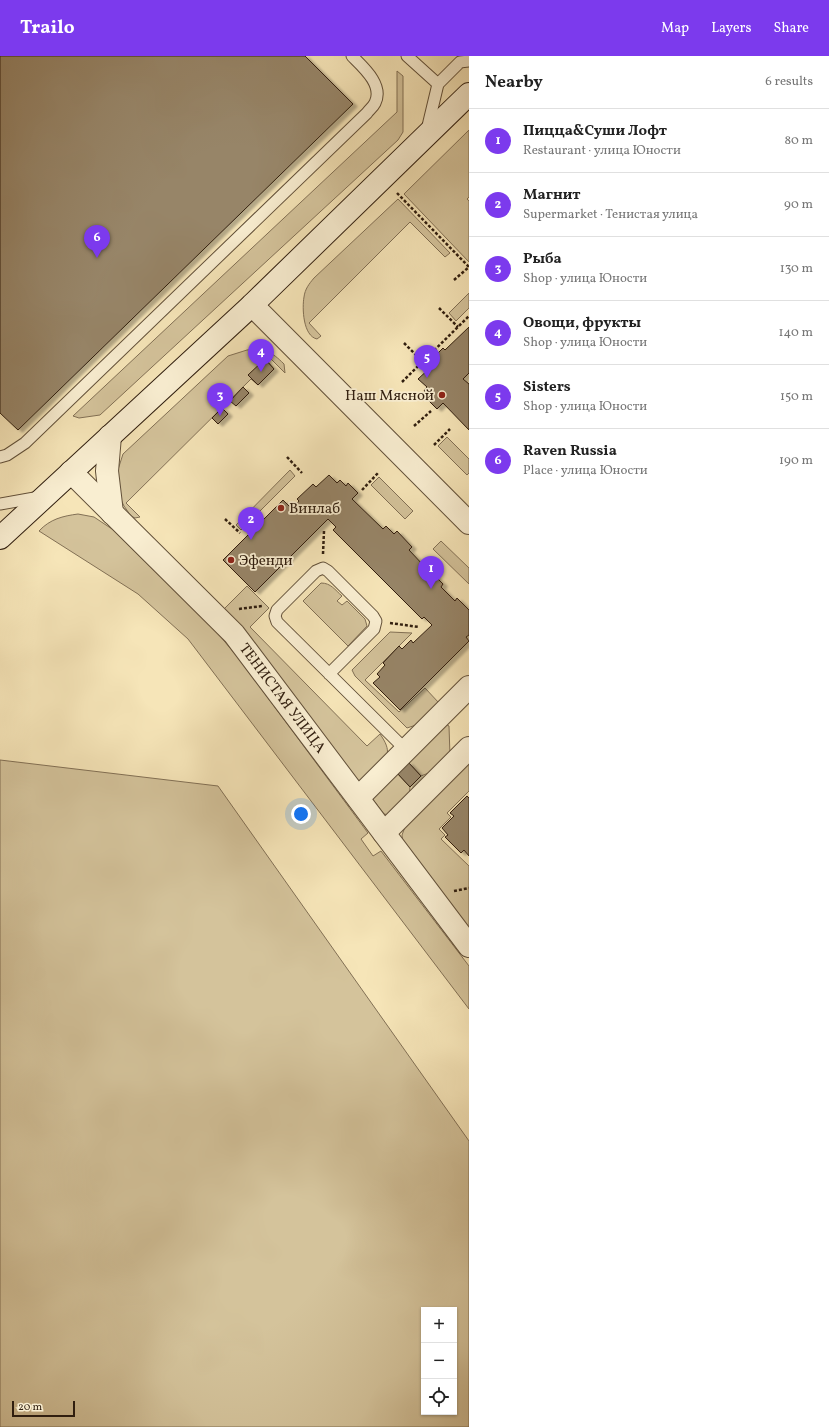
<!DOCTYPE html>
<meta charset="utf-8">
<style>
body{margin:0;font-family:Vollkorn,serif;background:#f2f2f2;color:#222}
.controls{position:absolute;right:12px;bottom:12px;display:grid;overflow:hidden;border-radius:0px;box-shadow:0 1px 3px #0004}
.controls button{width:36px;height:36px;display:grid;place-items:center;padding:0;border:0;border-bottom:1px solid #e0e0e0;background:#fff;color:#222;font:20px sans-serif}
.scale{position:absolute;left:12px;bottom:10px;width:63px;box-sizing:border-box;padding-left:4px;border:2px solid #301e0f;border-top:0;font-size:11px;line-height:14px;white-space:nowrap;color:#301e0f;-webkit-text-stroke:3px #f9eed1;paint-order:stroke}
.you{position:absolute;left:301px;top:758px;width:14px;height:14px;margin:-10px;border:3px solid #fff;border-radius:50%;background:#1a73e8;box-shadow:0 0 0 6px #1a73e833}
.badge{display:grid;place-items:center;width:26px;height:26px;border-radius:50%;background:#7c3aed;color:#fff;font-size:13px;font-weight:700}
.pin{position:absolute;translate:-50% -33px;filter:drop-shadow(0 1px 2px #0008)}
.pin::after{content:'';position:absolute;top:21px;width:14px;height:12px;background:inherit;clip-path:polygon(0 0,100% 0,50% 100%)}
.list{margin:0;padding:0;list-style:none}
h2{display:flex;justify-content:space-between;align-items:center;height:52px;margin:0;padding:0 16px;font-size:17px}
h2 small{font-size:13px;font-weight:400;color:#767676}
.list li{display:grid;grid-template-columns:26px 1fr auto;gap:12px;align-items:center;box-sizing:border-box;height:64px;padding:0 16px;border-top:1px solid #e0e0e0}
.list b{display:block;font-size:15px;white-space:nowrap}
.list p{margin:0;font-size:13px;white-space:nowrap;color:#767676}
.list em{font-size:13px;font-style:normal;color:#767676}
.icon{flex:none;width:22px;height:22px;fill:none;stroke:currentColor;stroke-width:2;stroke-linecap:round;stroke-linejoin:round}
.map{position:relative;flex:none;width:469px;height:1371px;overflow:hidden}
header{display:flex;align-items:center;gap:24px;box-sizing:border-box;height:56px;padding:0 20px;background:#7c3aed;color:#fff}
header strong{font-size:19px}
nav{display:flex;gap:22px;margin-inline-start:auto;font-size:14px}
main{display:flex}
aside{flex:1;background:#fff}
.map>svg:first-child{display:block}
.green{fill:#d4c39b;stroke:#827055;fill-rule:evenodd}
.building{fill:#978567;stroke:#301e0f;filter:url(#shadow)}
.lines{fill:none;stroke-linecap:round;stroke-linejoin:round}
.lane-casing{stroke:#625039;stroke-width:13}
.street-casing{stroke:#625039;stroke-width:24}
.secondary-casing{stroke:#301e0f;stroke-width:24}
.path{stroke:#301e0f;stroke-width:2.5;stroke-dasharray:3 2;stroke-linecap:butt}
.lane{stroke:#f9eed1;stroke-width:11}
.street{stroke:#f9eed1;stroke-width:22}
.secondary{stroke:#f9eed1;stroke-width:22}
.poi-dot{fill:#8f2418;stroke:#f9eed1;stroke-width:1.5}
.labels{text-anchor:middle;stroke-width:3.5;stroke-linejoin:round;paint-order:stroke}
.poi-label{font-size:15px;fill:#301e0f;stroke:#f9eed1;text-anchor:start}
.street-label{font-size:15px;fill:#301e0f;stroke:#f9eed1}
</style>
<header>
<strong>Trailo</strong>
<nav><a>Map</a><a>Layers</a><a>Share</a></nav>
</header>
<main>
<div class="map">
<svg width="469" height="1371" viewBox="0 0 469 1371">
<defs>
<filter id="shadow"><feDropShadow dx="4.5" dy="2.5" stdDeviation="1" flood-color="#0004"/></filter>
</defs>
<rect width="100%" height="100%" fill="#f6e5b8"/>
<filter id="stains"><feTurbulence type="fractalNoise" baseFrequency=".005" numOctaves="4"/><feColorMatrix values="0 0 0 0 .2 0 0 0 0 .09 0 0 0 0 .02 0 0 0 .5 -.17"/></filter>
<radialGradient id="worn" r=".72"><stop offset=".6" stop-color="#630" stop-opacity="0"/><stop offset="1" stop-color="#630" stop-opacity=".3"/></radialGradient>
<g class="green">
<path d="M397 15 403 20V76L398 84 100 359 79 362 73 360 397 56Z"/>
<path d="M469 74V141L467 143 469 145V206L404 138Z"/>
<path d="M398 143 450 197 445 201 410 166 309 267 321 280 317 283C303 280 302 252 304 241 305 233 309 228 314 222Z"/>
<path d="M469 237V252L456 265 449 257Z"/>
<path d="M247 294C265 293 271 295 284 308L285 317 271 303 268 306 274 313 258 329 251 323 126 447 140 461 135 462 131 460 124 450 117 436 115 423 123 398 228 300Z"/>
<path d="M447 381 469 403V417L467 419 438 390Z"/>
<path d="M290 414 295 420 241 474 236 469Z"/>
<path d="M379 421 413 455 405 463 371 429Z"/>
<path d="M78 458 94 461 112 473 213 572 237 600 368 777 361 783 373 800 381 795 469 910V953L188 583 138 538 39 475C50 463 63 460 78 458Z"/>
<path d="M441 485 469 512V528L433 493Z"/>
<path d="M321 527C331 527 335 534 342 540L337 545 342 549 347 545 365 563 367 570 348 590 303 545Z"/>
<path d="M247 530 269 552 250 571 367 690 380 678C392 695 389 702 375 716 369 721 365 726 356 727L222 555Z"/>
<path d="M390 576 412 577 365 624 399 656 425 632 439 647 419 668 407 672 355 620 352 614Z"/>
<path d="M444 667 449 670 450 700 436 714 421 720 408 706 397 717 410 731 409 741 389 759 384 758 371 741Z"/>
<path d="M0 704 218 730 469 1085V1371H0ZM424 1254H454V1356H424Z"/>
<path d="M469 707V735L447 757 451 761 439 773 445 779 441 783 469 810V874L403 788 402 779 405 771Z"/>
</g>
<g class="building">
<path d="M0 0H305L353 48 18 374 0 357Z"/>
<path d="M469 271V317L463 323 469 328V374L443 347 437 353 427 343 430 340 424 335 427 331 418 323 431 311 428 307 443 292 445 294Z"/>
<path d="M265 303 274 313 258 329 248 319Z"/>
<path d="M243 331 249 337 236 350 230 345Z"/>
<path d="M222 352 228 358 218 368 212 362Z"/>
<path d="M329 419 337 427 340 424 346 430 348 427 358 437 352 443 383 473 386 470 394 478 397 475 412 491 409 494 425 511 423 513 429 520 432 517 443 528 441 531 455 545 457 542 469 554V579L466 581 469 585 400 654 373 627 380 621 377 618 385 609 383 607 399 590 402 593 411 584 413 587 432 569 424 561 422 563 333 474 336 471 328 463 255 536 223 504 283 444 292 453 299 445 297 443 313 428 316 431Z"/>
<path d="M408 706 421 720 410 731 397 717Z"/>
<path d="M467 740 469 742V800L464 794 461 797 445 781 448 779 442 772 454 760 450 757Z"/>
</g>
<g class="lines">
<g class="lane-casing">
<g id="lane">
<path d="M407 0 438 28"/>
<path d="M427 74 438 28 460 6 469 5"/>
<path d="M0 401 7 399 25 387 367 57C369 54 373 51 375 47 384 29 363 11 352 0"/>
<path d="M0 448 40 441"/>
<path d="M329 618 374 573 376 565 373 560 328 515 323 512 316 515 277 554 275 560 277 566 406 694"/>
</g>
</g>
<g class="street-casing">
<g id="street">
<path d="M252 249 469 467"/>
<path d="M110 380 107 415 112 457"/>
<path d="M71 416 234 578 469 890"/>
<path d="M358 742 469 631"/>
<path d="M384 777 469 692"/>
</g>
</g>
<g class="secondary-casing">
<path id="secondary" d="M0 482 252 249 469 38"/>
</g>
<g class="path">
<path d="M397 137 469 211"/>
<path d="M454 224 469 211"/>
<path d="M439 252 458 271"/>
<path d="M404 287 423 306"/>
<path d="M402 326 469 260"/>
<path d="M414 370 431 355"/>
<path d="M434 389 450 373"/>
<path d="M287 401 302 417"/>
<path d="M362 434 378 417"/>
<path d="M225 463 240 477"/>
<path d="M323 498 324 475"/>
<path d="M239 553 262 550"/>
<path d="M390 567 419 571"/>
<path d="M454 835 469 832"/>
</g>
<use href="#lane" class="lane"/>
<use href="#street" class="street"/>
<use href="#secondary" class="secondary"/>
</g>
<g class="poi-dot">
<circle cx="442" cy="339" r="4"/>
<circle cx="281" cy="452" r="4"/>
<circle cx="231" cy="504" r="4"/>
</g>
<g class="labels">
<g class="poi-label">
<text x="434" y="344" text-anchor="end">Наш Мясной</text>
<text x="289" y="457">Винлаб</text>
<text x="239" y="509">Эфенди</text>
</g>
<g class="street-label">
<text transform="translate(283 642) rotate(53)" y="5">ТЕНИСТАЯ УЛИЦА</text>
</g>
</g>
<rect width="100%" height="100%" filter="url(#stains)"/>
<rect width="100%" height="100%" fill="url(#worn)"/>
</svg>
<div class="controls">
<button>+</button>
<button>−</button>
<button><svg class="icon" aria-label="locate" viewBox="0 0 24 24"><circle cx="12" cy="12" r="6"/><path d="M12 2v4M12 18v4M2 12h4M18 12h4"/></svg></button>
</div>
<div class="scale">20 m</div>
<div class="you"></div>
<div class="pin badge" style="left:431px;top:533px">1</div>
<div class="pin badge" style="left:251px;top:484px">2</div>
<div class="pin badge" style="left:220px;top:360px">3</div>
<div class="pin badge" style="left:261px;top:316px">4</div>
<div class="pin badge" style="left:427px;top:322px">5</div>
<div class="pin badge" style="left:97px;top:202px">6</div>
</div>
<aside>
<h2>Nearby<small>6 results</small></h2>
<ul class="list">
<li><span class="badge">1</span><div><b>Пицца&amp;Суши Лофт</b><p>Restaurant · улица Юности</p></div><em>80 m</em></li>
<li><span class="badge">2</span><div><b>Магнит</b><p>Supermarket · Тенистая улица</p></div><em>90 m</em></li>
<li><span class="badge">3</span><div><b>Рыба</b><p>Shop · улица Юности</p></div><em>130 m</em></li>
<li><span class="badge">4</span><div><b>Овощи, фрукты</b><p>Shop · улица Юности</p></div><em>140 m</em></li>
<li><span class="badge">5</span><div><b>Sisters</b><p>Shop · улица Юности</p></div><em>150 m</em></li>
<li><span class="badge">6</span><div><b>Raven Russia</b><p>Place · улица Юности</p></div><em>190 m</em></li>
</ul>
</aside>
</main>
